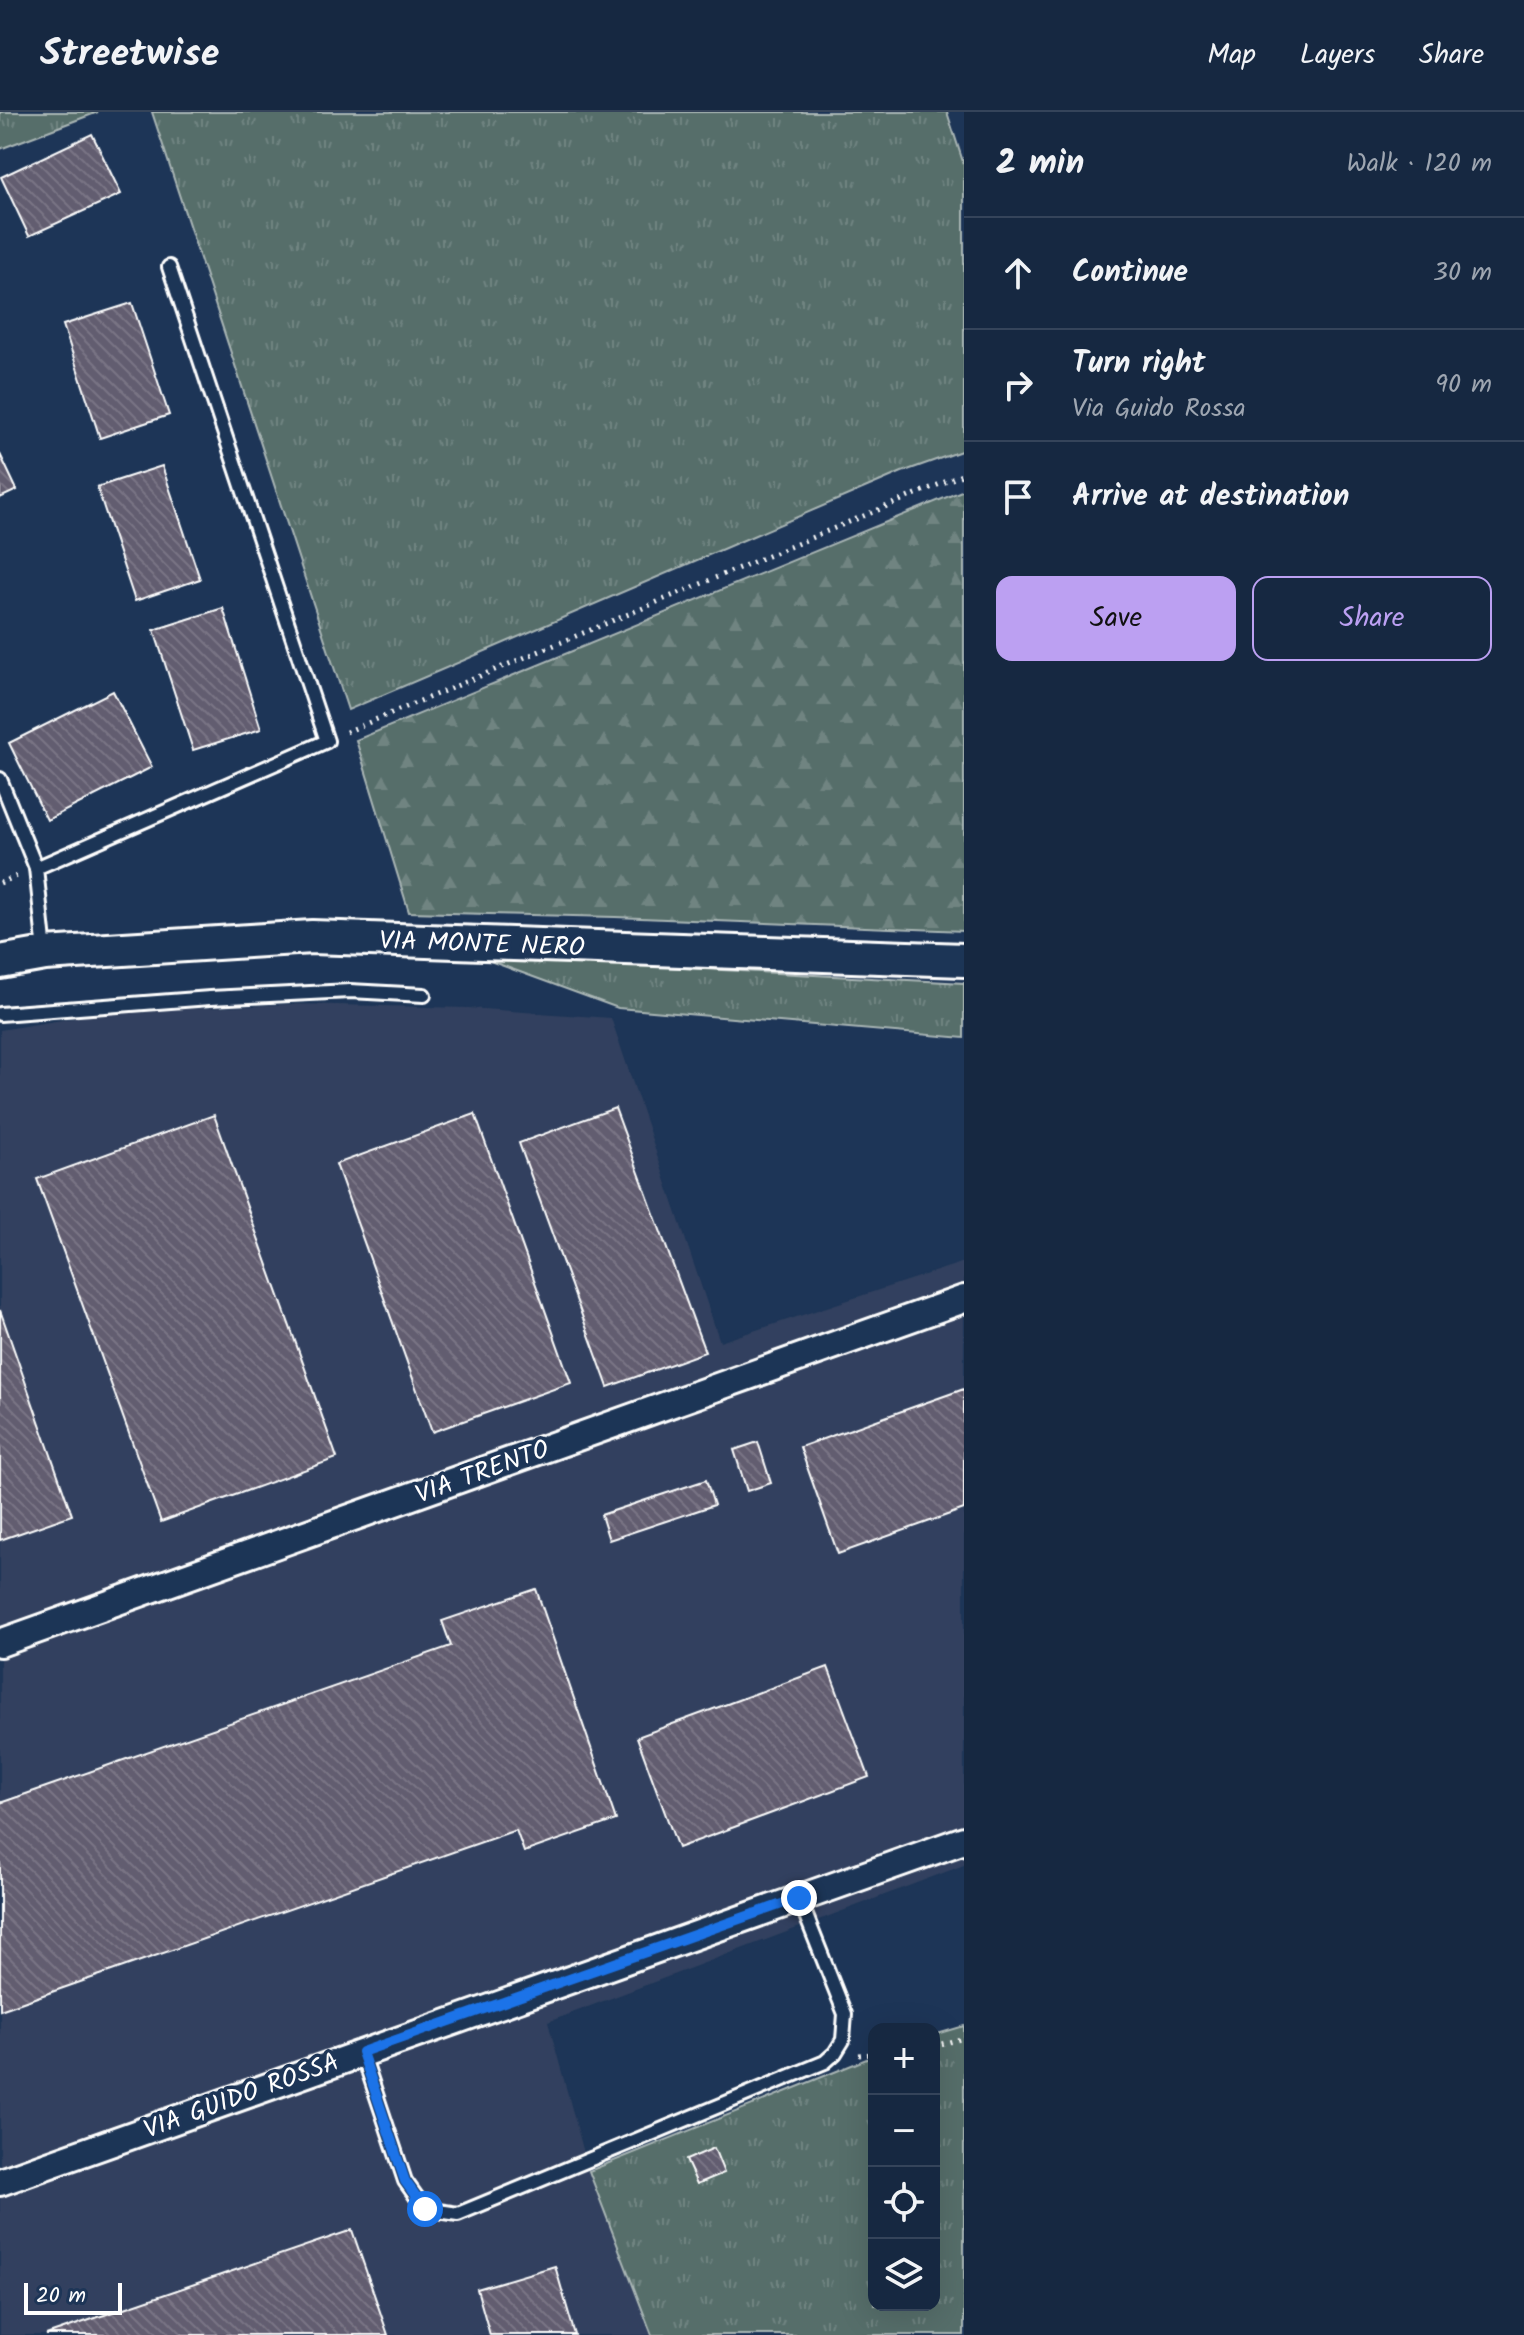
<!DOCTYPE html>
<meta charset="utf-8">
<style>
body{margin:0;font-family:Kalam,sans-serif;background:#23344c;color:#f1f3f6}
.controls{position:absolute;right:24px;bottom:24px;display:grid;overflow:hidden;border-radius:16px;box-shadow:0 8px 32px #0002}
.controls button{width:72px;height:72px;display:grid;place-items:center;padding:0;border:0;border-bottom:2px solid #35445a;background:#162841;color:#f1f3f6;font:40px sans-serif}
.scale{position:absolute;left:24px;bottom:20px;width:98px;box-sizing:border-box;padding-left:8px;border:4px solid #fff;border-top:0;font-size:22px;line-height:28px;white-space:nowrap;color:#fff;-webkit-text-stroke:6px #1d3557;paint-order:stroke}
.stop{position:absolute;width:24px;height:24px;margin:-18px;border:6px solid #1a73e8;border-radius:50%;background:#fff}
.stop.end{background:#1a73e8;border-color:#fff;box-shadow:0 2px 8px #0008}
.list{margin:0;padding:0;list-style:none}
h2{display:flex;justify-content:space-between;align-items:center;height:104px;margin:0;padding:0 32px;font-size:34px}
h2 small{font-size:26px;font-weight:400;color:#9ea6b1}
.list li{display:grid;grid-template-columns:52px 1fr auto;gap:24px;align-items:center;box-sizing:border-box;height:112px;padding:0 32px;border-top:2px solid #35445a}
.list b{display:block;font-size:30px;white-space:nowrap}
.list p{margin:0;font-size:26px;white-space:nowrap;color:#9ea6b1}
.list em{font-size:26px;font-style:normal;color:#9ea6b1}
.actions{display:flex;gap:16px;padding:24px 32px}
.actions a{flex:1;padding:18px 0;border:2px solid #bca0f2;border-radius:16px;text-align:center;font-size:28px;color:#bca0f2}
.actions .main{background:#bca0f2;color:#111}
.icon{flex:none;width:44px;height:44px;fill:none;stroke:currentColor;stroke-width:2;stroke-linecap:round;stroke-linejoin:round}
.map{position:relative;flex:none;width:964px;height:2223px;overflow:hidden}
header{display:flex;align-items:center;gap:48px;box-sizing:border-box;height:112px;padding:0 40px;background:#162841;border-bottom:2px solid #35445a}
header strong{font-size:38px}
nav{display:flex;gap:44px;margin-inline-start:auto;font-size:28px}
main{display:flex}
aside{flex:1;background:#162841}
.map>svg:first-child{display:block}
.built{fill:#32415e}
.grass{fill:url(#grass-tufts);stroke:#aab6b5;stroke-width:2}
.forest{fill:url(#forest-firs);stroke:#aab6b5;stroke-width:2}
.building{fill:url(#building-back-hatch);stroke:#fff;stroke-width:2}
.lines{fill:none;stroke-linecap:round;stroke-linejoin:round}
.service-casing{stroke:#fff;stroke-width:18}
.minor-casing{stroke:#fff;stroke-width:32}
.tertiary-casing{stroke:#fff;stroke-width:38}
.path{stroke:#fff;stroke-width:5;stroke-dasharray:2 6;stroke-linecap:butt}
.service{stroke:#1d3557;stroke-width:12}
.minor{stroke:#1d3557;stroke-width:26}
.tertiary{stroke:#1d3557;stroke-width:32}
.route{stroke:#1a73e8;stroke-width:10}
.labels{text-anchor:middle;stroke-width:7;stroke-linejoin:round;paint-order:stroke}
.street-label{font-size:26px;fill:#fff;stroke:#1d3557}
</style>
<header>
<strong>Streetwise</strong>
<nav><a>Map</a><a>Layers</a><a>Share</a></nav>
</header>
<main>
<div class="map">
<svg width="964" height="2223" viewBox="0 0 964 2223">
<defs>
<pattern id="grass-tufts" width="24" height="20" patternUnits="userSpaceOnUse" patternTransform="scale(2)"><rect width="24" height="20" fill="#566e6b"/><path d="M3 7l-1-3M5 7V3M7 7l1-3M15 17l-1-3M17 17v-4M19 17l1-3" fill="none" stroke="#6f8481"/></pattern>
<pattern id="forest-firs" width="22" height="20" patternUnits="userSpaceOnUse" patternTransform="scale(2)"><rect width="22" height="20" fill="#566e6b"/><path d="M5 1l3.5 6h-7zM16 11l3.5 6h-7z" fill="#6f8481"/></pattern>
<pattern id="building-back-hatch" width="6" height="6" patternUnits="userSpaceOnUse" patternTransform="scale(2)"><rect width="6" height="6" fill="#625d70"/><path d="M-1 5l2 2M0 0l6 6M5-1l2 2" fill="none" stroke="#7a7585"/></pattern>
</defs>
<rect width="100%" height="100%" fill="#1d3557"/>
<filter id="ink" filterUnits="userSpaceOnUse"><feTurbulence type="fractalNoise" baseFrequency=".0125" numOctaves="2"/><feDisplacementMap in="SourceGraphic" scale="16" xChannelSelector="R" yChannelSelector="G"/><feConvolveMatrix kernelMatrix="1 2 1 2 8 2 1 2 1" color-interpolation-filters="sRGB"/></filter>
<g filter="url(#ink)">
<path class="built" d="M292 892 468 896 611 906 720 1230 964 1150V1753L548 1910 589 2059 652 2223H0V918L111 900Z"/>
<g class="grass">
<path d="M0 0H98L0 37Z"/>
<path d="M152 0H947L964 53V338L902 360 348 598Z"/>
<path d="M479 845 964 871V926L618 896Z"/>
<path d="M964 1914V2223H652L589 2059 874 1944V2193H934V1923Z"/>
</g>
<path class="forest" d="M964 378V819L615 805 409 800 356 628Z"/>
<g class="building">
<path d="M92 22 121 82 29 124 1 65Z"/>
<path d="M132 191 169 303 100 326 63 213Z"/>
<path d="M0 342 17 378 0 386Z"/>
<path d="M162 354 200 467 135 489 97 375Z"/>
<path d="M223 496 261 617 193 638 154 518Z"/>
<path d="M113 579 152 655 47 708 9 631Z"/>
<path d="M615 996 705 1240 608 1275 519 1031Z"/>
<path d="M475 1002 571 1271 432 1320 336 1052Z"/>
<path d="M214 1003 337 1346 161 1410 37 1067Z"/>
<path d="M0 1198 72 1403 0 1428Z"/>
<path d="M964 1277V1397L838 1442 800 1335Z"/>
<path d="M758 1330 771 1371 747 1379 734 1338Z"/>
<path d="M706 1368 714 1393 609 1428 601 1403Z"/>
<path d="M536 1477 616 1708 524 1740 516 1718 0 1898V1691L451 1534 442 1509Z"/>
<path d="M828 1555 869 1665 678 1736 637 1625Z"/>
<path d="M714 2036 724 2061 697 2072 686 2048Z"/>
<path d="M352 2118 388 2223H46Z"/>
<path d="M555 2154 575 2223H490L477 2177Z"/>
</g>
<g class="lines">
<g class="service-casing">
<g id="service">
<path d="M0 667 36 756 45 840"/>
<path d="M36 756 327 629 169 155"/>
<path d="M0 902 210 886 350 879 424 883"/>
<path d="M362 1940 405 2069 425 2097 458 2102 825 1950 835 1941 843 1928 845 1902 799 1786"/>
</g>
</g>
<g class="minor-casing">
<g id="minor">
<path d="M0 1531 964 1187"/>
<path d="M0 2070 964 1728"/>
</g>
</g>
<g class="tertiary-casing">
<path id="tertiary" d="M0 850 45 842 312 825 964 848"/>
</g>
<g class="path">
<path d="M346 620 964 362"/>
<path d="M0 771 17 764"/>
<path d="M934 1934 964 1926"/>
<path d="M859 1943 874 1942"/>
</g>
<use href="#service" class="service"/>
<use href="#minor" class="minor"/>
<use href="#tertiary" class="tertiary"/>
</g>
</g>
<g class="lines" filter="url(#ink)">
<path class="route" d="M425 2097 405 2069 362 1940 799 1786"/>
</g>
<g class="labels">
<g class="street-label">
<text transform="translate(482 831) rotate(2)" y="9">VIA MONTE NERO</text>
<text transform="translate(482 1359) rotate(-20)" y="9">VIA TRENTO</text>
<text transform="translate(241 1983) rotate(-20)" y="9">VIA GUIDO ROSSA</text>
</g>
</g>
</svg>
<div class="controls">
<button>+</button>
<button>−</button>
<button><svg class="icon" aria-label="locate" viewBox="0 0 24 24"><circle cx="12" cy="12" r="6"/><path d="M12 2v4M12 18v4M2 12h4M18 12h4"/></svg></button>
<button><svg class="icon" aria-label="layers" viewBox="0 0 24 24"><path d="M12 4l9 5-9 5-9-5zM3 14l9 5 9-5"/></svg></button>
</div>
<div class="scale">20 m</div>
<div class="stop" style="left:425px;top:2097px"></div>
<div class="stop end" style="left:799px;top:1786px"></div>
</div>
<aside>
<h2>2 min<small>Walk · 120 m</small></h2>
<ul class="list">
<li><svg class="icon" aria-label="ahead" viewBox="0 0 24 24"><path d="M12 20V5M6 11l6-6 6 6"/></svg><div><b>Continue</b></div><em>30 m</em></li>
<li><svg class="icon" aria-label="right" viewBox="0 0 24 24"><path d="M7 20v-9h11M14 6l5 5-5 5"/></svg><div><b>Turn right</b><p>Via Guido Rossa</p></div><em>90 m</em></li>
<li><svg class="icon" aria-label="arrive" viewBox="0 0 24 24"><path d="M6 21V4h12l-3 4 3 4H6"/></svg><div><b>Arrive at destination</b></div></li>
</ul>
<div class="actions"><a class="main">Save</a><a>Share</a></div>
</aside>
</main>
